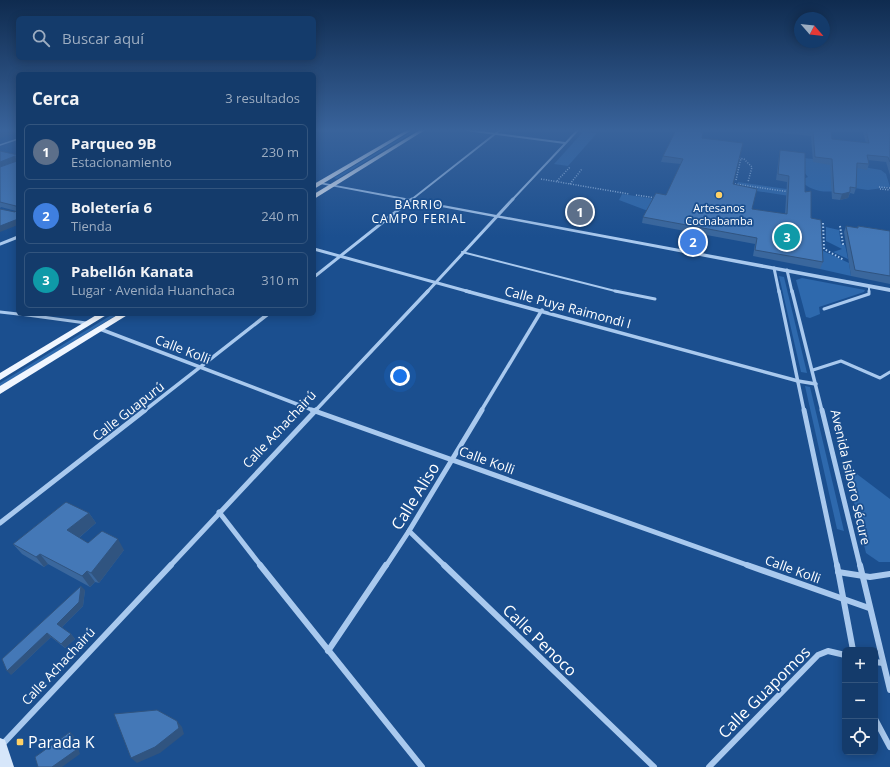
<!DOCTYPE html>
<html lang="es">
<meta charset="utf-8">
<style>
body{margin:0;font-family:"Open Sans",sans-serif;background:#214673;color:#f1f3f6}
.controls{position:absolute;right:12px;bottom:12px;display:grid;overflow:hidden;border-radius:6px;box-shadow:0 2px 10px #0003}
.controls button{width:36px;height:36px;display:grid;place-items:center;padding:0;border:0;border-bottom:1px solid #33557e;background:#143b6b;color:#f1f3f6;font:20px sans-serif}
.compass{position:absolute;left:794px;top:12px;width:36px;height:36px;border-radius:50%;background:#143b6b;box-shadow:0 2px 10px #0003;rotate:118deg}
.you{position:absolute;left:400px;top:376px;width:14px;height:14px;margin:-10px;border:3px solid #fff;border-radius:50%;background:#1a73e8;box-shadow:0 0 0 6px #1a73e833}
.badge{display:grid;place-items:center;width:26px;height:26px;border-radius:50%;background:#ffd166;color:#fff;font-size:13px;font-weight:700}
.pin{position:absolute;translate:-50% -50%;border:2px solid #fff;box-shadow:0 1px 4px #0006}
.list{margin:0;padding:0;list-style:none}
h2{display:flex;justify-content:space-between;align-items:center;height:52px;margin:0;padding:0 16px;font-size:17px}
h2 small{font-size:13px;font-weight:400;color:#9dadc1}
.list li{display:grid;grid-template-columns:26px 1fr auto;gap:12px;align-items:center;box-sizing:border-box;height:56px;margin:0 8px 8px;padding:0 8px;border:1px solid #33557e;border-radius:6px}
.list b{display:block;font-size:15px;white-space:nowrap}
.list p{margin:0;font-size:13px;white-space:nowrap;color:#9dadc1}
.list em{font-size:13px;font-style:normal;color:#9dadc1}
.icon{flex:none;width:22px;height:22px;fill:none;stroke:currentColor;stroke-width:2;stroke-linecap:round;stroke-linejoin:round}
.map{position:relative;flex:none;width:890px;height:767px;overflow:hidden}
.search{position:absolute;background:#143b6b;box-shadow:0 2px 10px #0003;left:16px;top:16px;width:300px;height:44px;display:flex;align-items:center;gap:10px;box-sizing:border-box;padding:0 14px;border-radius:6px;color:#9dadc1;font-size:15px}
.panel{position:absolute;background:#143b6b;box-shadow:0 2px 10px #0003;left:16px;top:72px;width:300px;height:244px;border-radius:6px}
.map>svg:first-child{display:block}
.green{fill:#2e69ad}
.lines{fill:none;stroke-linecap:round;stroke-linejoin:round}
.path-far1{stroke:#a9c9ee;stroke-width:1.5;stroke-dasharray:1 1.5;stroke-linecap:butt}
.path{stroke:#a9c9ee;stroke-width:2;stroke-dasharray:1.5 2;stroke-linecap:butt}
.service-far2{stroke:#a9c9ee;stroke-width:1.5}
.service-far1{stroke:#a9c9ee;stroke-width:2}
.service{stroke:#a9c9ee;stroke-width:3}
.minor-far4{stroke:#a9c9ee;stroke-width:2}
.minor-far3{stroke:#a9c9ee;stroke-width:3}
.minor-far2{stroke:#a9c9ee;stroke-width:3.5}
.minor-far1{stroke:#a9c9ee;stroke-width:5}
.minor{stroke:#a9c9ee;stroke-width:6}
.tertiary{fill:#a9c9ee;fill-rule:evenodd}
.secondary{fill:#d6e6fa;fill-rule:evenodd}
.primary{fill:#f0f6ff;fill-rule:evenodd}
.wall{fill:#3a679d}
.shaded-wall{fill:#305480}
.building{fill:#4478b7;stroke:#305480}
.poi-dot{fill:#ffd166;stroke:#1b4f8f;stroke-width:1.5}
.labels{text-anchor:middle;stroke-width:3.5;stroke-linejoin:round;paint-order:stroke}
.far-poi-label{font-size:11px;fill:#fff;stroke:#1b4f8f}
.far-neighbourhood-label{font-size:12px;letter-spacing:1px;fill:#fff;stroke:#1b4f8f}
.street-label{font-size:13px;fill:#fff;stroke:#1b4f8f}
.near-street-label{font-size:16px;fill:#fff;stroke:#1b4f8f}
.near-poi-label{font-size:16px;fill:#fff;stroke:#1b4f8f;text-anchor:start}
</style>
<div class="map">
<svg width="890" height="767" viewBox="0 0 890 767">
<rect width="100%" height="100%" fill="#1b4f8f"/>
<g class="green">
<path d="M414 130H417L337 179 334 178Z"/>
<path d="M583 132 597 133 568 166 554 164Z"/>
<path d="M804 158 859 164 869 168 881 170 886 174 890 187 868 190 834 185 835 191C822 193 809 190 800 180L808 177 804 172Z"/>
<path d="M738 182 808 192 809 199 737 188Z"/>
<path d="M622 194 655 199 648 211 619 200Z"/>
<path d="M826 227 839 230 841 244 845 245 848 259 833 252 842 249 826 241Z"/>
<path d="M819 249 849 263 851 276 820 269Z"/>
<path d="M779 276 784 277 807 373 801 372Z"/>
<path d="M802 278 865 290 864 292 819 307 820 314 810 318 806 317 796 280Z"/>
<path d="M113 314H118L0 387V383Z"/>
<path d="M805 386 810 387 844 531 837 529Z"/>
<path d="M845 465 890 499V562H879L866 553Z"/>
</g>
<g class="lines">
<g class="path-far1">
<path d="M690 130 695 131"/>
<path d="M739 158 744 159 752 167 748 182"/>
<path d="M541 179 629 194"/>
<path d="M736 180 741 158"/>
<path d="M557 181 570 167"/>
<path d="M570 184 582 169"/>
<path d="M735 184 790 192"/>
<path d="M879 187 890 188"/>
<path d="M880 189 890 190"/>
<path d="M636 195 656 198"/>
</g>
<g class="path">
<path d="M823 223 824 249 844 260"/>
<path d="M840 226 843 244H845"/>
<path d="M683 244 685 237"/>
</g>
<path class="service-far2" d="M0 145 18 139"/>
<g class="service-far1">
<path d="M462 252 619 292"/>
<path d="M869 286V292"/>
</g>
<g class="service">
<path d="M615 291 655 299"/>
<path d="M824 309 869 294V291"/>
<path d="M0 312 18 314"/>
<path d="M20 314 86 323"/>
<path d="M813 370 841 361 880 378 890 372"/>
</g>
<g class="minor-far4">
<path d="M466 130 565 143"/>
<path d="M411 200 500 130"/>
<path d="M512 200 578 130"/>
</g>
<g class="minor-far3">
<path d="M0 244 18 237"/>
<path d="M314 249 470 292"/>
<path d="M774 268 779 292"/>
<path d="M787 270 792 292"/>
<path d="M314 277 412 199"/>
<path d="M427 292 513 199"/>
</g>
<g class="minor-far2">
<path d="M466 291 798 381 816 384"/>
<path d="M779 291 804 411"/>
<path d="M792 291 822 411"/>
<path d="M100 329 315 411"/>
<path d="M144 411 268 314"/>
<path d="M315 411 428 291"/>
<path d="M481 411 542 310"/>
</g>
<g class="minor-far1">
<path d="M312 410 750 566"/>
<path d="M804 410 837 566"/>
<path d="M822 410 860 566"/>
<path d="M219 512 261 566"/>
<path d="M0 523 145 410"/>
<path d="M409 531 445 566"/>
<path d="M170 566 316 410"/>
<path d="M386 566 409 531 482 410"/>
</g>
<g class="minor">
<path d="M260 565 422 767"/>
<path d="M444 565 654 767"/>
<path d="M747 565 869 608"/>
<path d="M837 565 853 650"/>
<path d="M860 565 890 690"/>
<path d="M838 572 870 577 890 574"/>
<path d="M328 651 386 565"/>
<path d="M875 662 883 663"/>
<path d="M875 719 890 747"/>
<path d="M0 747 171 565"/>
<path d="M709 767 818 655 828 651 845 655"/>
</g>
<path class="tertiary" d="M319 182 890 288V292L320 184 318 183Z"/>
<path class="secondary" d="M0 738 5 740 14 767H0Z"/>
<g class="primary">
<path d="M407 130H412L314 189V184Z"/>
<path d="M420 130H425L314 199V194Z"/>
<path d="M98 314H108L0 380V373Z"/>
<path d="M119 314H129L0 394V386Z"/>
</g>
</g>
<g class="wall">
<path d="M548 130H565L563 132Z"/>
<path d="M753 130H831L832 139 866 143 863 132 865 130H890V175L886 162 868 160 869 164 867 170 857 168 856 188 854 194 850 193 848 198 840 200 832 199 830 165 813 162 811 136Z"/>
<path d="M702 138 733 184 752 209 785 214 787 182 776 180 779 156 780 150 805 192 823 262 820 269 753 256 755 244 642 223 643 217 666 195 681 164 661 162 663 156Z"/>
<path d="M0 151 18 155V225L15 212 16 211 1 207 0 208Z"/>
<path d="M846 226 857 228 858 226 890 231V284L851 276 844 232Z"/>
<path d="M89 513 96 523 79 538 88 543 124 550 99 583 95 582 90 587 48 564 44 567 22 554 13 544Z"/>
<path d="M85 590 83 606 61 628 71 634 75 639 65 648 51 637 11 675Z"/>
</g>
<g class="shaded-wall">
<path d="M11 130H18V132L0 138V133Z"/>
<path d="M15 156 17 161 0 167V162Z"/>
<path d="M850 192 848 198 840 200 842 194Z"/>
<path d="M18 219V225L0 232V226Z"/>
<path d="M89 513 96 523 75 541 67 530Z"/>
<path d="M118 539 124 550 99 583 91 573Z"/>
<path d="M40 554 48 564 44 567 36 557Z"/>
<path d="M87 571 95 582 90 587 82 576Z"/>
<path d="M81 586 85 590 83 606 60 629 57 624Z"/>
<path d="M47 633 51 637 11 675 7 671Z"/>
<path d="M71 634 75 639 65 648 61 644Z"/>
<path d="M177 721 182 727 184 734 160 753 137 763 131 758Z"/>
<path d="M70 732 74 736 80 754 62 767H52Z"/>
</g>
<g class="building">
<path d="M0 130H11L0 133Z"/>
<path d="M676 130H685L703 132 702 138 743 143 733 184 757 189 752 209 787 214 789 176 778 174 780 150 805 153V192L811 191V218L821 220 823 262 755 250 757 238 643 217 656 193 666 195 683 159 663 156Z"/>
<path d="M796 130H831L832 139 869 143 866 130H890V162L888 157 867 155 869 164 857 163 856 188 850 187V192L842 194 834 193 832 159 815 157 813 132Z"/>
<path d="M0 151 18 155V157L15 156 0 162Z"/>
<path d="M18 157V209L16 206 0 202V167L17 161Z"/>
<path d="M0 209 15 212 18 209V219L0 226Z"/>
<path d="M846 226 858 228V226L890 231V276L855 270Z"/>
<path d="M66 502 89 513 67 530 88 543 102 531 118 539 91 573 87 571 82 576 40 554 36 557 13 544Z"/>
<path d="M81 586 79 602 57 624 71 634 61 644 47 633 7 671 2 659Z"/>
<path d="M157 710 177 721 179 728 155 747 131 758 114 714Z"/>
<path d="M70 732 76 750 52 767H38L35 757Z"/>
</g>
<linearGradient id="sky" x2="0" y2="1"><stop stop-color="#0f2b4f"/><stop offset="0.55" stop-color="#39639b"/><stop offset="1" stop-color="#39639b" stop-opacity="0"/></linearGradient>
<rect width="890" height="237" fill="url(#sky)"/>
<g class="poi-dot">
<circle cx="719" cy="195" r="4"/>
<rect x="16" y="738" width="8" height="8" rx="2"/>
</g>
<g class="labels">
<g class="far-poi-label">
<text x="719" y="212">Artesanos<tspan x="719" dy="13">Cochabamba</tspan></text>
</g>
<g class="far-neighbourhood-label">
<text x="419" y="209">BARRIO<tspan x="419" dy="14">CAMPO FERIAL</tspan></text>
</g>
<g class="street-label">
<text transform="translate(568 307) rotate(15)" y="5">Calle Puya Raimondi I</text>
<text transform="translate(183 349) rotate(21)" y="5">Calle Kolli</text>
<text transform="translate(128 411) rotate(-38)" y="5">Calle Guapurú</text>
<text transform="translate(279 429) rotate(-47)" y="5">Calle Achachairú</text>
<text transform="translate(487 460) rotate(20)" y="5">Calle Kolli</text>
<text transform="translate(851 477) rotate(77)" y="5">Avenida Isiboro Sécure</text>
<text transform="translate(793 569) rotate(20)" y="5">Calle Kolli</text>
<text transform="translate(58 666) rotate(-47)" y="5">Calle Achachairú</text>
</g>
<g class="near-street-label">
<text transform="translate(415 496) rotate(-58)" y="6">Calle Aliso</text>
<text transform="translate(540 640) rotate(44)" y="6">Calle Penoco</text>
<text transform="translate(764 692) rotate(-45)" y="6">Calle Guapomos</text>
</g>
<g class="near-poi-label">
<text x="28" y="748">Parada K</text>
</g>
</g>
</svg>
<div class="controls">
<button>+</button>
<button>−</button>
<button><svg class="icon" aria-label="locate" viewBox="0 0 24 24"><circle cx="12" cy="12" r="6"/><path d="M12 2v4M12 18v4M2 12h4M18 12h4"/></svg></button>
</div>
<svg class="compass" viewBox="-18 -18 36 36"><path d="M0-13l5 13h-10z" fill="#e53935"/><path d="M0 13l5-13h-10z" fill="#9dadc1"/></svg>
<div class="you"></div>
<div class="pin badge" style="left:580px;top:212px;background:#5c6f8a">1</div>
<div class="pin badge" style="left:693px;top:242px;background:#3f7fe0">2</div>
<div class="pin badge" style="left:787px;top:237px;background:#0f9aa8">3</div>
<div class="search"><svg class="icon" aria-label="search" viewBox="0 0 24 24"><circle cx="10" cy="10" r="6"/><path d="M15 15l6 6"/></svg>Buscar aquí</div>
<section class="panel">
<h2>Cerca<small>3 resultados</small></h2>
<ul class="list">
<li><span class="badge" style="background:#5c6f8a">1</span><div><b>Parqueo 9B</b><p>Estacionamiento</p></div><em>230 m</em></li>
<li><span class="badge" style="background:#3f7fe0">2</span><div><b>Boletería 6</b><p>Tienda</p></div><em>240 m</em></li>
<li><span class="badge" style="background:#0f9aa8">3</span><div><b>Pabellón Kanata</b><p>Lugar · Avenida Huanchaca</p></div><em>310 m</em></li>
</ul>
</section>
</div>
